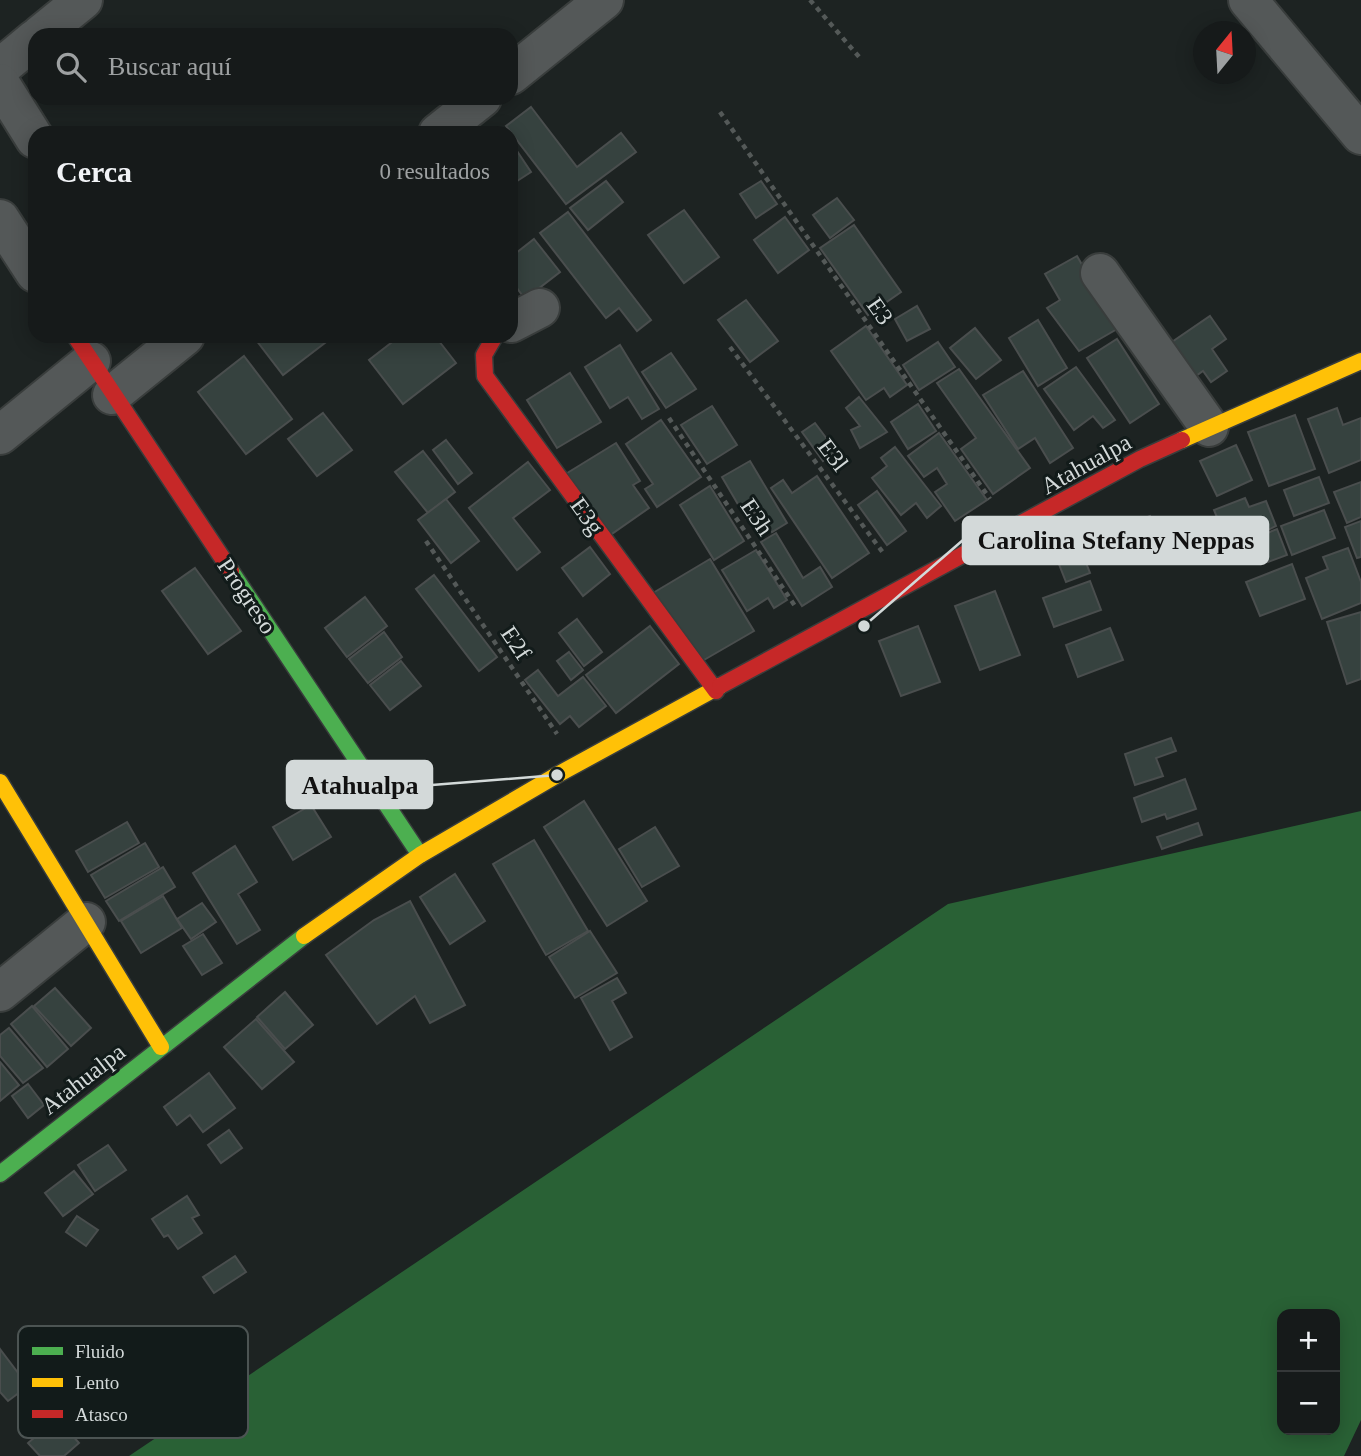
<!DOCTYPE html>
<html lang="es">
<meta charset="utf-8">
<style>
body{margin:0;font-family:Georgia,serif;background:#232727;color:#f1f3f6}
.controls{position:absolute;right:21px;bottom:21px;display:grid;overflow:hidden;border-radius:14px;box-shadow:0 4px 18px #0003}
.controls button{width:63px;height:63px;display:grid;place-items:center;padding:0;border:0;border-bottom:2px solid #353839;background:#161a1a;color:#f1f3f6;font:35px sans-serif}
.compass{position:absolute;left:1193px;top:21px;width:63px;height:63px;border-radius:50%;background:#161a1a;box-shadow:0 4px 18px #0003;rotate:18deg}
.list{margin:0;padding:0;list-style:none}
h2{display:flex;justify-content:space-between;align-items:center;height:91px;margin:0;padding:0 28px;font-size:30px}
h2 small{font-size:23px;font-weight:400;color:#9ea1a2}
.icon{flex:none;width:38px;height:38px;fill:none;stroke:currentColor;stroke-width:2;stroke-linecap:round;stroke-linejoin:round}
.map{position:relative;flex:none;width:1361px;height:1456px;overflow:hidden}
.search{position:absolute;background:#161a1a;box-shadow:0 4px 18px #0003;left:28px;top:28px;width:490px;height:77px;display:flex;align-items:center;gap:18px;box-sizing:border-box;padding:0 24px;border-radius:21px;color:#9ea1a2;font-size:26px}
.panel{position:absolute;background:#161a1a;box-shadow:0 4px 18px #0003;left:28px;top:126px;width:490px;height:217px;border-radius:21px}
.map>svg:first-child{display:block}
.forest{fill:#296135;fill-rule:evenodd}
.building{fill:#36423f;stroke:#4a4e4e;stroke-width:2}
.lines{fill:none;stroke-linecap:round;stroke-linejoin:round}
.street-casing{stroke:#393d3c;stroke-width:42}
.fast-casing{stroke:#393d3c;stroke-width:19}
.slow-casing{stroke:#393d3c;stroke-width:19}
.jam-casing{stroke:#393d3c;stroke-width:19}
.path{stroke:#545958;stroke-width:4.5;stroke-dasharray:5 5;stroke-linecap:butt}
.street{stroke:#545858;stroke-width:38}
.fast{stroke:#4caf50;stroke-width:16}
.slow{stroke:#ffc107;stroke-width:16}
.jam{stroke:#c62828;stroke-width:16}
.labels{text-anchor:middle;stroke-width:6;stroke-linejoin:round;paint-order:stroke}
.street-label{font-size:24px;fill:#d3d9d9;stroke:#121b1a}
.key{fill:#121b1a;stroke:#4c5453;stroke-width:2}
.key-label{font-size:19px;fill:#d3d9d9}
.leader{fill:none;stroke:#d3d9d9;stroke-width:2.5}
.callout-dot{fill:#d3d9d9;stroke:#121b1a;stroke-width:2.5}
.callout{fill:#d3d9d9;stroke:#d3d9d9;stroke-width:2.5}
.callout-label{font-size:26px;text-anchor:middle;font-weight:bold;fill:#111}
</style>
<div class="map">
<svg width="1361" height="1456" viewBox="0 0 1361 1456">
<rect width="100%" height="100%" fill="#1d2322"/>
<path class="forest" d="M1361 811V1420L1344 1456H129L948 904ZM1282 1314H1335V1430H1282Z"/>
<g class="building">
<path d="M531 107 577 167 621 133 636 152 566 204 506 126Z"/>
<path d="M511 142 531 172 511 185Z"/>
<path d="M606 181 623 202 588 230 570 208Z"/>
<path d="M761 181 777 204 756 218 740 194Z"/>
<path d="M837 198 854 220 830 238 813 215Z"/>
<path d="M684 210 719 257 684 283 648 235Z"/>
<path d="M568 212 651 320 637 331 619 308 606 318 540 233Z"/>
<path d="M785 217 809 250 778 273 754 240Z"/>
<path d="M854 225 901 292 868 315 820 248Z"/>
<path d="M534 239 560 272 525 299 511 280V257Z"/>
<path d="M1077 256 1092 282 1124 325 1079 351 1047 308 1060 300 1045 274Z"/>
<path d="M746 300 778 341 750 362 718 320Z"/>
<path d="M917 306 930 329 907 341 895 319Z"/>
<path d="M1210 316 1226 339 1212 349 1227 371 1211 382 1203 371 1193 378 1169 344Z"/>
<path d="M1038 320 1067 368 1038 386 1009 338Z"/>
<path d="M866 326 907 385 890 397 884 388 866 400 831 351Z"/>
<path d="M975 328 1001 360 976 379 950 348Z"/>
<path d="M253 336H334L283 375Z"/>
<path d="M400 336H435L456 363 403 404 369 360Z"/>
<path d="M1117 339 1159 404 1130 423 1087 358Z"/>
<path d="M938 342 955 367 919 390 903 365Z"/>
<path d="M620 345 659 409 642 419 628 397 610 408 585 367Z"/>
<path d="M671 353 696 389 666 408 642 372Z"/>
<path d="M244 356 292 419 246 454 198 392Z"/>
<path d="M1076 367 1115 420 1103 428 1093 416 1074 430 1044 389Z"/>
<path d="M959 369 1030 468 993 494 961 449 976 438 937 383Z"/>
<path d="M1023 371 1073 448 1050 463 1035 438 1018 449 983 395Z"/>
<path d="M570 373 601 422 557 448 527 400Z"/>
<path d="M859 397 887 432 860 448 851 430 860 426 846 408Z"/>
<path d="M918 404 936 431 908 449 891 422Z"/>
<path d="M712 406 737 445 707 464 681 425Z"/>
<path d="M1337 408 1343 425 1361 418V460L1329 473 1308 419Z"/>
<path d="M323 413 352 450 317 476 288 439Z"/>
<path d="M1295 415 1315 469 1269 486 1248 432Z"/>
<path d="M661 420 701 477 657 507 645 489 653 484 626 444Z"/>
<path d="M815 423 836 451 823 461 802 432Z"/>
<path d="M939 433 987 500 955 521 935 492 947 484 937 468 924 477 908 456Z"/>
<path d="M446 440 472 473 458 484 433 450Z"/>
<path d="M616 443 640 481 633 485 649 508 606 538 564 475Z"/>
<path d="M1236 445 1252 480 1217 496 1200 461Z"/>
<path d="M895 447 941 506 927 518 916 503 901 515 872 478 887 466 881 458Z"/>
<path d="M423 451 455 492 428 513 395 472Z"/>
<path d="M750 461 787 523 772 532 759 510 746 518 722 477Z"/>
<path d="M528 462 550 490 513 518 540 552 517 570 469 508Z"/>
<path d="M817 476 869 553 832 578 771 488 783 480 792 493Z"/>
<path d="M1319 477 1329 503 1294 516 1284 490Z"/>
<path d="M1361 482V517L1347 523 1334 492Z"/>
<path d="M710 486 744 541 714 560 680 505Z"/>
<path d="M877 491 906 531 887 545 858 505Z"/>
<path d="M1245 498 1249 507 1266 501 1276 526 1230 549 1214 510Z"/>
<path d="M446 499 479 541 451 563 418 520Z"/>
<path d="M1324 510 1335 538 1292 555 1281 526Z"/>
<path d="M1150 516 1158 536 1123 550 1116 529Z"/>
<path d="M1361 521V557L1357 558 1345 527Z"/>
<path d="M1277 529 1287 555 1268 562 1258 537Z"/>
<path d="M776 533 803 578 820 567 832 587 802 606 761 542Z"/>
<path d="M1079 545 1090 573 1066 582 1055 554Z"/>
<path d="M590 547 610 574 583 596 562 568Z"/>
<path d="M1348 548 1361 582V603L1322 619 1306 578 1328 569 1323 557Z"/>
<path d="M756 550 787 600 774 608 768 598 747 611 722 570Z"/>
<path d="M710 559 754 631 697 664 653 593Z"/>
<path d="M1292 564 1305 599 1260 616 1246 582Z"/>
<path d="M195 568 241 631 208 654 162 591Z"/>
<path d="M434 575 497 657 479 671 416 589Z"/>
<path d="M1090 581 1101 610 1054 627 1043 598Z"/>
<path d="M995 591 1020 655 980 670 955 606Z"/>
<path d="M365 597 387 626 347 657 325 628Z"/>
<path d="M1361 612V679L1347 684 1327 622Z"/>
<path d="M577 619 602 652 584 666 559 633Z"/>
<path d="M650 626 679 664 616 713 586 675Z"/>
<path d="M918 626 940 682 901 696 879 641Z"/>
<path d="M1110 628 1123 660 1078 677 1066 645Z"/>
<path d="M384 632 402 657 368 683 349 659Z"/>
<path d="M569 652 583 670 571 680 557 661Z"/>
<path d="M401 661 421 686 390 710 370 685Z"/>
<path d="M538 670 558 696 583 677 606 706 579 727 570 716 560 724 525 680Z"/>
<path d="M1171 738 1176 751 1156 758 1163 776 1135 785 1125 754Z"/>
<path d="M1185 779 1196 809 1167 819 1165 814 1142 822 1134 798Z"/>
<path d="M584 801 647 901 607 926 544 827Z"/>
<path d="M311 805 331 837 293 860 273 827Z"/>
<path d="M127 822 139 843 88 872 76 851Z"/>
<path d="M1198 823 1202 835 1162 849 1157 837Z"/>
<path d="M655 827 679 866 642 887 619 849Z"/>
<path d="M534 840 588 931 546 955 493 864Z"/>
<path d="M145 843 159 867 105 898 91 875Z"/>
<path d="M235 846 257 882 238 894 260 930 237 944 193 873Z"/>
<path d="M163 867 175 887 119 921 106 901Z"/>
<path d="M455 874 485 921 450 944 420 897Z"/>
<path d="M163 896 182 928 141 953 121 921Z"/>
<path d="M410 901 465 1005 430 1023 415 996 377 1024 326 955 374 920Z"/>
<path d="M202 903 216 922 191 939 177 919Z"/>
<path d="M590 931 617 973 575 998 549 957Z"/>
<path d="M203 934 222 963 202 975 183 946Z"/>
<path d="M617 978 626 993 612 1001 632 1037 610 1050 581 998Z"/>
<path d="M55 988 91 1028 71 1046 34 1006Z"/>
<path d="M285 992 313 1025 285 1049 257 1017Z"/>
<path d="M32 1006 68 1049 47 1067 11 1024Z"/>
<path d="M256 1019 294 1062 262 1089 224 1047Z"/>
<path d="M9 1028 43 1068 23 1083 0 1056V1035Z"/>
<path d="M0 1062 19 1085 0 1101Z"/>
<path d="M209 1073 235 1108 203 1132 190 1115 177 1125 164 1107Z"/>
<path d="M28 1084 44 1105 28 1118 12 1096Z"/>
<path d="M229 1130 242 1148 221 1163 208 1145Z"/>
<path d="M108 1145 126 1170 95 1191 78 1165Z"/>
<path d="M74 1171 93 1194 63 1216 45 1193Z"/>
<path d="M187 1196 199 1215 192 1218 202 1233 178 1249 168 1235 164 1237 152 1219Z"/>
<path d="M77 1216 98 1230 86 1246 66 1232Z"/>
<path d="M235 1256 246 1272 214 1293 203 1277Z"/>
<path d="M0 1349 28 1386 8 1401 0 1392Z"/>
<path d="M57 1418 79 1443 64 1456H40L28 1443Z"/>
</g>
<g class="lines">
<g class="street-casing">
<g id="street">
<path d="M1248 0 1361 135"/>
<path d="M40 35 83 0"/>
<path d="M0 68 35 39"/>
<path d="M511 75 604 0"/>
<path d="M0 83 35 139"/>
<path d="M438 133 482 98"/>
<path d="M0 219 35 273"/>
<path d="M1100 273 1209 427"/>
<path d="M511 323 540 308"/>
<path d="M112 395 185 336"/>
<path d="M0 435 91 361"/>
<path d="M0 992 86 922"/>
</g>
</g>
<g class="fast-casing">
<g id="fast">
<path d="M231 571 420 855"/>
<path d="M0 1174 304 936"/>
</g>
</g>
<g class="slow-casing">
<g id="slow">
<path d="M1182 440 1361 361"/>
<path d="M0 782 161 1047"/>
<path d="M304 936 420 855 557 775 720 686"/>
</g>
</g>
<g class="jam-casing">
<g id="jam">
<path d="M75 336 231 571"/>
<path d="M495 336 484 355 485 376 716 691"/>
<path d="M720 686 1140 459 1182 440"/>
</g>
</g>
<g class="path">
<path d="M810 0 860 58"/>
<path d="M720 112 990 499"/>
<path d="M730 347 884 554"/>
<path d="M669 418 795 606"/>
<path d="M426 541 557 734"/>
</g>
<use href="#street" class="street"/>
<use href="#fast" class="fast"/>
<use href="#slow" class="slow"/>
<use href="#jam" class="jam"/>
</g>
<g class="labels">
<g class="street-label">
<text transform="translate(880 311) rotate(55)" y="8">E3</text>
<text transform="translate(833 455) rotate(53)" y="8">E3l</text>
<text transform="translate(1086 464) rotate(-29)" y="8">Atahualpa</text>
<text transform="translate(587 516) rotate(54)" y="8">E3g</text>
<text transform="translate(757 517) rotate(56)" y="8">E3h</text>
<text transform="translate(247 596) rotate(56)" y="8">Progreso</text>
<text transform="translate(516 643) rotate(56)" y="8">E2f</text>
<text transform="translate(83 1079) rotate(-38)" y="8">Atahualpa</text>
</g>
</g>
<rect x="18" y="1326" width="230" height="112" rx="10" class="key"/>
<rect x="32" y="1347" width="31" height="8" fill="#4caf50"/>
<rect x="32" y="1378" width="31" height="9" fill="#ffc107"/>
<rect x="32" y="1410" width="31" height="8" fill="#c62828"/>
<g class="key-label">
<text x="75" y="1358">Fluido</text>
<text x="75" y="1389">Lento</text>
<text x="75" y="1421">Atasco</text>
</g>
<path class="leader" d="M864 626L963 540M557 775L432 785"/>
<g class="callout-dot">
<circle cx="864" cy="626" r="7"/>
<circle cx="557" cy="775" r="7"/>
</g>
<g class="callout">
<rect x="963" y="517" width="305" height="47" rx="7"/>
<rect x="287" y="761" width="145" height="47" rx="7"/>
</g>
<g class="callout-label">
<text x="1116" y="549">Carolina Stefany Neppas</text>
<text x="360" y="794">Atahualpa</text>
</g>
</svg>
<div class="controls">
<button>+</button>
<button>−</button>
</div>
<svg class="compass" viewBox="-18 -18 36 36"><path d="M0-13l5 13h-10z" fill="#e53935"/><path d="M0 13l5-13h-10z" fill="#9ea1a2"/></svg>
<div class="search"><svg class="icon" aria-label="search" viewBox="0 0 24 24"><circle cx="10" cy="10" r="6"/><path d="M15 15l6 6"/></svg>Buscar aquí</div>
<section class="panel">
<h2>Cerca<small>0 resultados</small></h2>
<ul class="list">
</ul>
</section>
</div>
